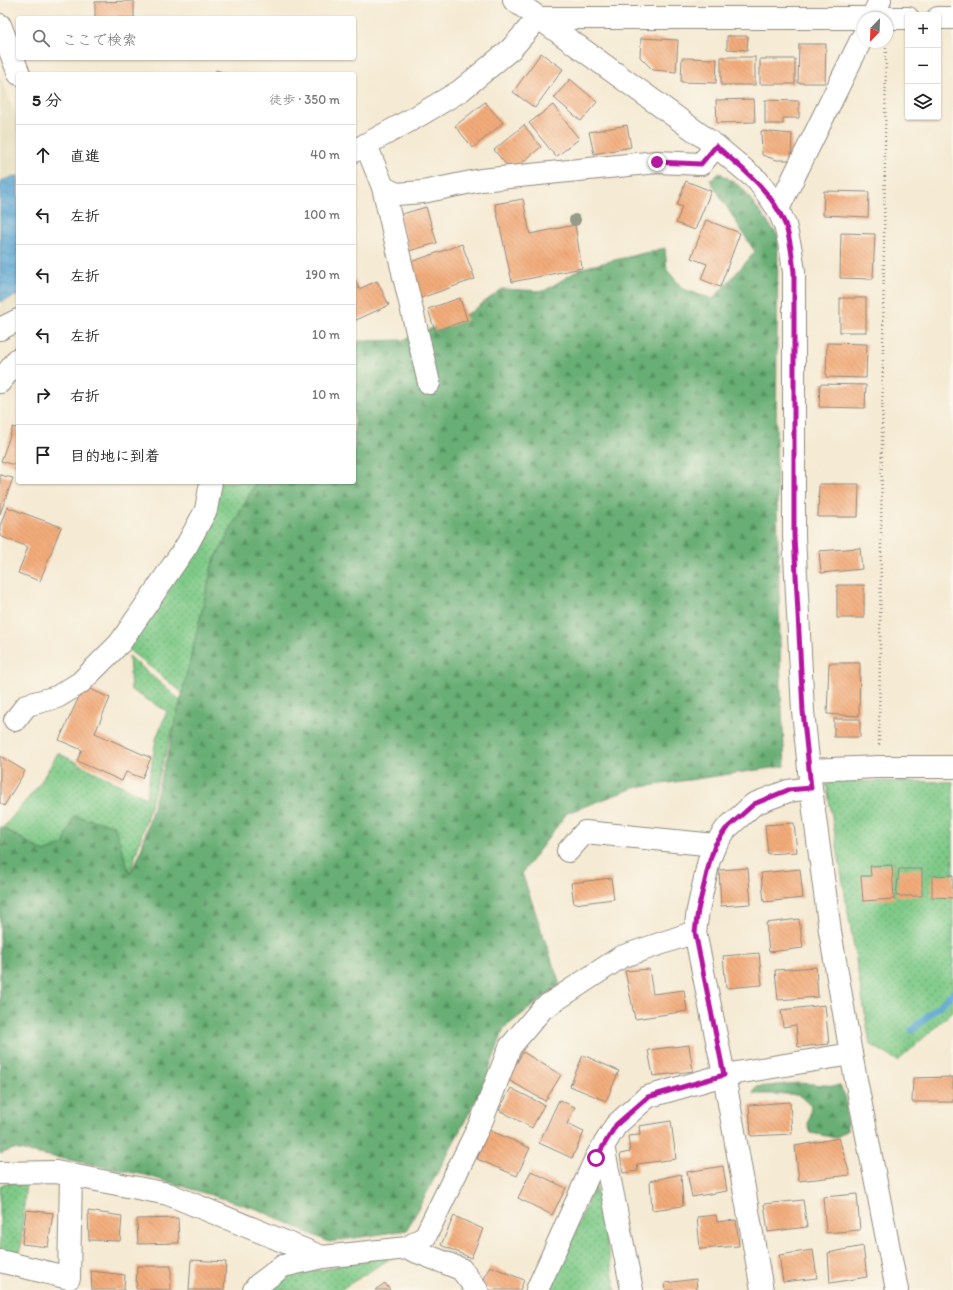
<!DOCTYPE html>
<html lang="ja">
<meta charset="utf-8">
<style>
body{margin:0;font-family:Itim,"Klee One",sans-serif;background:#f2f2f2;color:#222}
.controls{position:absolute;right:12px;top:12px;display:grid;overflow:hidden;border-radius:4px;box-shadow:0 1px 3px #0004}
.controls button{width:36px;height:36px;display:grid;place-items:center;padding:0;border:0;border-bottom:1px solid #e0e0e0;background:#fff;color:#222;font:20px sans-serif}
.compass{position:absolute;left:857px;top:12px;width:36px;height:36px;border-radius:50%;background:#fff;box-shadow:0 1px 3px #0004;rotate:203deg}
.stop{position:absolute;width:12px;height:12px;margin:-9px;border:3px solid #b5179e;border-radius:50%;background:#fff}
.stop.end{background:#b5179e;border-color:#fff;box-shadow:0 1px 4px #0008}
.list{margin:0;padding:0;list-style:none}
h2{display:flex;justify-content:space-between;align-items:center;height:52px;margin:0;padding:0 16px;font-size:17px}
h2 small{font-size:13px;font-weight:400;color:#767676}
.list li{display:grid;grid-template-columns:26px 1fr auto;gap:12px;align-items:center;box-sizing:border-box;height:60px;padding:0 16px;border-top:1px solid #e0e0e0}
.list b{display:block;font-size:15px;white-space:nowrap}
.list em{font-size:13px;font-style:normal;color:#767676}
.icon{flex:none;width:22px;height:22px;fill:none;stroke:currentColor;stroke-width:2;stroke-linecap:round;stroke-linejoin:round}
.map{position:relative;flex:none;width:953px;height:1290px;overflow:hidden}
.search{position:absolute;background:#fff;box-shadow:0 1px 3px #0004;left:16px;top:16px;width:340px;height:44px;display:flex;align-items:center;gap:10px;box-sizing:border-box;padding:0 14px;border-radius:4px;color:#767676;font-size:15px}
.panel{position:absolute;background:#fff;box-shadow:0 1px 3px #0004;left:16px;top:72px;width:340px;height:412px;border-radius:4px}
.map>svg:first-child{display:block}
.built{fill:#e4dbba}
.grass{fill:url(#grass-dots);stroke:#557a5a}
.forest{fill:url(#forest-firs);stroke:#496c50}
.water{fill:url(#water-waves);stroke:#42687e}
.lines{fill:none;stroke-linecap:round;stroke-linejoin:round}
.stream{stroke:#59a4d1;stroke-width:7}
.building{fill:url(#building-back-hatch)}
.minor-casing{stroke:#908a7f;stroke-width:24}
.path{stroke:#908a7f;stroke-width:2.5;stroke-dasharray:1 3;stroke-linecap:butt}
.minor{stroke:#fff;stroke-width:22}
.tree{fill:#949b86}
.route{stroke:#b5179e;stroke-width:5}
</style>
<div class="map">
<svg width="953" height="1290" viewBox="0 0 953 1290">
<defs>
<pattern id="grass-dots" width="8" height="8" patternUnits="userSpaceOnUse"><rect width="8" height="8" fill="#7fca88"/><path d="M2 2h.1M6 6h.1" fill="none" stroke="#68a46f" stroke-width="1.8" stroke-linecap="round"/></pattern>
<pattern id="forest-firs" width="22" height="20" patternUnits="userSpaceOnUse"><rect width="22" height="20" fill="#67ae74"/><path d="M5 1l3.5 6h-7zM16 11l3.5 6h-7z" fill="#558e5f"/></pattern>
<pattern id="water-waves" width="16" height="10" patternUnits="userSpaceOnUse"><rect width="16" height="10" fill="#59a4d1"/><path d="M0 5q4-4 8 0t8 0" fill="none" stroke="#4a86aa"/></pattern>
<pattern id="building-back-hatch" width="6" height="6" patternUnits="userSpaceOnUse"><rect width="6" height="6" fill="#f3ac7a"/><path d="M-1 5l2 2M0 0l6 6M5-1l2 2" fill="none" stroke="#d0946a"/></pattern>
</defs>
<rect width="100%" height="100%" fill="#fbf7ec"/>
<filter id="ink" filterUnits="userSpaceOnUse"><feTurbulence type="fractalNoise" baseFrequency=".025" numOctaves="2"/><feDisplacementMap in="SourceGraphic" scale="8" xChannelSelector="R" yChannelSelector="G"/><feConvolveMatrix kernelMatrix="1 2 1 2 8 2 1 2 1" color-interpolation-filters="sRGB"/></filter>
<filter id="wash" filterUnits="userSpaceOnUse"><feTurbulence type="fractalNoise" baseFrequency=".012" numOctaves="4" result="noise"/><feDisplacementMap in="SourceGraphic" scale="16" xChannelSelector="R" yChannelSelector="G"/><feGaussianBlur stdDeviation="0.9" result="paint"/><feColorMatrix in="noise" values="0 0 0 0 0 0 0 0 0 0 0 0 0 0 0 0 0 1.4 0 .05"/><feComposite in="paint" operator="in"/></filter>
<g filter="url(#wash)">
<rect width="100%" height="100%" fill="#f5ead3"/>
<path class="built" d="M0 74 18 122V309L0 315Z"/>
<g class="grass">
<path d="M219 482H256L213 563 183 693 120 643Z"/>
<path d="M129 656 181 701 130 874 63 845 44 852 3 828 39 785 58 753 146 798 156 739 167 711 131 690Z"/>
<path d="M826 781 953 782V1011L898 1061 870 1044Z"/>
<path d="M26 1178 20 1259 0 1254V1186Z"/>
<path d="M595 1184 616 1290H550Z"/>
<path d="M407 1248 340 1290H260L276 1271 322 1270Z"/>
</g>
<g class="forest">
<path d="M720 173 742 188 778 236 776 442 781 693 785 766 634 788 567 813 522 873 560 985 504 1028 484 1085 407 1230 329 1242 257 1209 145 1175 14 1149 0 1154V826L44 852 63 845 74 816 114 825 130 874 140 854 170 745 213 563 256 482H354V350L359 341 404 340 471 312 502 289 544 291 582 268 665 248 667 270 683 289 713 299 755 252 710 180Z"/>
<path d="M798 1083 840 1086 846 1098 847 1130 836 1138 811 1133 808 1125 811 1106 800 1096 790 1094H753L756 1087Z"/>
</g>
<path class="water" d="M18 176V295L0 302V181Z"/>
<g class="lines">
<path class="stream" d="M912 1030 953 993"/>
</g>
<g id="blocks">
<g class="building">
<path d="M134 1V18H95V2Z"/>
<path d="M727 36H748L747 50 727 49Z"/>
<path d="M641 38 678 40 676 72 653 70 640 57Z"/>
<path d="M799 44H826L825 83H798Z"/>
<path d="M541 53 563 69 535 108 513 92Z"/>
<rect x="721" y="57" width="34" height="28"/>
<path d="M682 58 717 59 716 83 681 82Z"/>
<rect x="760" y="59" width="35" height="25"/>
<path d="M216 70 228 74H215Z"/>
<path d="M570 79 597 102 581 121 554 98Z"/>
<path d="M754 99 755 122 717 123 716 100Z"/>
<path d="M765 100 799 101V118H783V124H765Z"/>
<path d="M485 102 503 123 473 148 455 126Z"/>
<path d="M553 105 579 139 556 157 529 123Z"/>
<path d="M524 125 541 147 512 171 494 150Z"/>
<path d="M627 125 631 147 594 154 589 132Z"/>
<path d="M761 131 792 134 791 160H777L762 155Z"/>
<path d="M686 181 711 191 695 230 676 223 682 207 677 205Z"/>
<path d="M824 191 869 192 868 217 823 215Z"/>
<path d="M523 199 530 234 575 225 582 268 512 282 495 204Z"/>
<path d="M426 207 437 243 409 251 399 215Z"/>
<path d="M706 220 740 233 720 287 701 279 707 264 691 258Z"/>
<path d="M841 233 875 234 873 279 840 278Z"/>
<path d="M462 244 475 279 418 299 405 264Z"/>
<path d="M354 278 359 289 377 281 389 305 354 321Z"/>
<path d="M460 298 467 320 435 331 428 309Z"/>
<rect x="840" y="298" width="26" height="34"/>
<path d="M827 343 867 344 866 378 826 377Z"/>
<path d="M820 384 866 385 865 408 819 407Z"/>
<path d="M13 427 18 428V466L1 461Z"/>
<path d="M0 475 13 478 0 514Z"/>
<path d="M819 484H859L858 517H818Z"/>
<path d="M7 507 61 527 40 581 18 573 28 547 0 536V526Z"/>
<path d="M860 548 862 569 821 573 819 551Z"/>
<rect x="837" y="585" width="27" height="33"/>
<path d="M829 663H860L859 716 827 714Z"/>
<path d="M84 686 110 698 95 733 151 758 142 778 126 772 122 781 77 761 82 750 59 740Z"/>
<rect x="834" y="719" width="26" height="18"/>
<path d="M0 756 25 771 4 806 0 803Z"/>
<path d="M794 823 797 852 768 854 765 825Z"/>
<path d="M892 865 894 899 863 901 861 876H871L870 866Z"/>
<path d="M748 868 751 904 721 906 719 870Z"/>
<path d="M800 869 803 898 764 902 761 873Z"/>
<path d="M899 869H922V896H896Z"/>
<path d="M953 875V898L932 897V876Z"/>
<path d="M611 878 614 899 574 904 571 883Z"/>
<path d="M799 919 803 948 769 952 766 923Z"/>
<path d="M759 953 762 985 726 988 723 956Z"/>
<path d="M816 967 818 997 778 1000 775 970Z"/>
<path d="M649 969 653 994 684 990 687 1011 635 1019 625 971Z"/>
<path d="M825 1005 829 1044 798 1047 796 1025 783 1027 781 1010Z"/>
<path d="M689 1045 693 1071 653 1076 648 1050Z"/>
<path d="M523 1052 561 1075 545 1101 507 1079Z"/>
<path d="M583 1055 619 1071 606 1101 570 1086Z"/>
<path d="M953 1077V1102H912L913 1078Z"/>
<path d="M511 1088 544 1105 532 1128 499 1110Z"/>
<path d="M559 1100 575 1107 567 1124 584 1132 572 1158 539 1143Z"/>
<path d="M790 1102 792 1134 751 1136 749 1105Z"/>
<path d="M671 1121 676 1159 637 1164 638 1171 623 1173 620 1154 630 1152 628 1136 640 1135 639 1126Z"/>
<path d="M489 1130 530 1148 517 1176 477 1159Z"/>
<path d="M839 1138 850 1175 799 1181 795 1146Z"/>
<path d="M723 1166 727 1191 692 1197 687 1172Z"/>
<path d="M531 1171 566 1188 552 1215 518 1198Z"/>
<path d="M681 1174 683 1206 652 1210 650 1181Z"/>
<path d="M857 1194 860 1230 826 1233 823 1197Z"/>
<path d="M803 1200 807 1227 768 1232 764 1204Z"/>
<path d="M26 1210 53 1213 48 1247 22 1244Z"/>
<path d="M88 1211 122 1216 120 1241 89 1240Z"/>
<path d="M716 1215 717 1222 736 1220 739 1246 700 1249 697 1217Z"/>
<path d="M454 1216 483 1229 471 1258 441 1245Z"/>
<path d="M178 1218 179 1243 138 1244 137 1219Z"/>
<path d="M863 1246 867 1277 830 1283 828 1253Z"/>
<path d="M813 1250 817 1278 783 1282 779 1255Z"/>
<path d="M191 1260 226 1262 224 1290H189Z"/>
<path d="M137 1266H171V1290L136 1289Z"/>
<path d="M490 1266 524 1280 520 1290H491L481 1286Z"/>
<path d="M91 1271 125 1275 124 1290H92Z"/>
<path d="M696 1279 697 1290H666L665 1283Z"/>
<path d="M385 1283 390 1290H375Z"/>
</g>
</g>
</g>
<g filter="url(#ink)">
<use href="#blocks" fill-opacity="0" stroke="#908a7f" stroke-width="1"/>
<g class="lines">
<g class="minor-casing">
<g id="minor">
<path d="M514 0 716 146 758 181 778 209 785 225 791 251 794 272V536L803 711 811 788 830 931 851 1054 897 1290"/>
<path d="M872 18 880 0"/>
<path d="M887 18H908"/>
<path d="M938 18H953"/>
<path d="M0 25 19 74"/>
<path d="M366 145 383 187 396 194 423 192 481 180 657 162 701 164 716 146"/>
<path d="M354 151 418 116 460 91 511 49 538 18H863"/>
<path d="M383 187 429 383"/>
<path d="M778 209 863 36"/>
<path d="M0 329 18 320"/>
<path d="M0 382 18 359"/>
<path d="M15 720 27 705 57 697 80 683 120 643 187 545 206 510 211 482"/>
<path d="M809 770 878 767H953"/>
<path d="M568 851 585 832 715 845"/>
<path d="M603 1146 632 1290"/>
<path d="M0 1173 56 1172 168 1194 322 1257"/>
<path d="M407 1248 461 1269 477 1290"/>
<path d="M0 1261 69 1278 71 1175"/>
<path d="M254 1290 258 1285 283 1266 322 1257 407 1248 425 1237 482 1120 510 1047 542 1009 621 957 695 932"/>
<path d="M537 1290 596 1158 616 1125 647 1097 724 1075 851 1054"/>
<path d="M762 1290 724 1075 695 932 698 910 709 860 715 845 726 829 754 804 788 791 811 788"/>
</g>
</g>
<path class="path" d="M879 745 886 46"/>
<use href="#minor" class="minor"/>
</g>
<circle class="tree" cx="575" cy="220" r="6"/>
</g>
<g class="lines" filter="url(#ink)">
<path class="route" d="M596 1158 616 1125 648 1097 724 1075 695 932 698 910 710 860 715 845 726 829 754 804 788 790 811 788 803 711 794 536V272C792 257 791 239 785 224 771 190 743 169 716 146L701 164 657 162"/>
</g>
</svg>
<div class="controls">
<button>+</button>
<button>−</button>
<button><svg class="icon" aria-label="layers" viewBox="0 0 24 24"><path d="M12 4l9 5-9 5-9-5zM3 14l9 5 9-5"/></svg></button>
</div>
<svg class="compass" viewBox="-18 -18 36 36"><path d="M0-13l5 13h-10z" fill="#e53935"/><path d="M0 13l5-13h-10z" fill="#767676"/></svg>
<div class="stop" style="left:596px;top:1158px"></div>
<div class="stop end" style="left:657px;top:162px"></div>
<div class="search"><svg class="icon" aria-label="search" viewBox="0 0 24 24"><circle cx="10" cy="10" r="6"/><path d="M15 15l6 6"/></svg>ここで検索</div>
<section class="panel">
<h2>5 分<small>徒歩 · 350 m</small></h2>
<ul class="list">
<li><svg class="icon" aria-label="ahead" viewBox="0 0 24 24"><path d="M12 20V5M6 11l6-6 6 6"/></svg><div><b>直進</b></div><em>40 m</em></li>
<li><svg class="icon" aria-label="left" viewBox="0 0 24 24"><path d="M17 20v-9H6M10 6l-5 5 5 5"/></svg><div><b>左折</b></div><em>100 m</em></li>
<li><svg class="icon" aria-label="left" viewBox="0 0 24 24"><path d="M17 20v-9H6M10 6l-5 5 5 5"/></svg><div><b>左折</b></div><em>190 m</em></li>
<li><svg class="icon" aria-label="left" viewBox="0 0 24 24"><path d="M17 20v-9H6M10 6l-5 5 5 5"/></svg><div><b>左折</b></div><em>10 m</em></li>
<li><svg class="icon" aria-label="right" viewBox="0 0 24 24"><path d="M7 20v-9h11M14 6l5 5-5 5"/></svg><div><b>右折</b></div><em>10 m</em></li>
<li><svg class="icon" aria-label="arrive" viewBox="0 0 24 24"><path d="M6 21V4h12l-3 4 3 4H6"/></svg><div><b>目的地に到着</b></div></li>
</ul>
</section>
</div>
